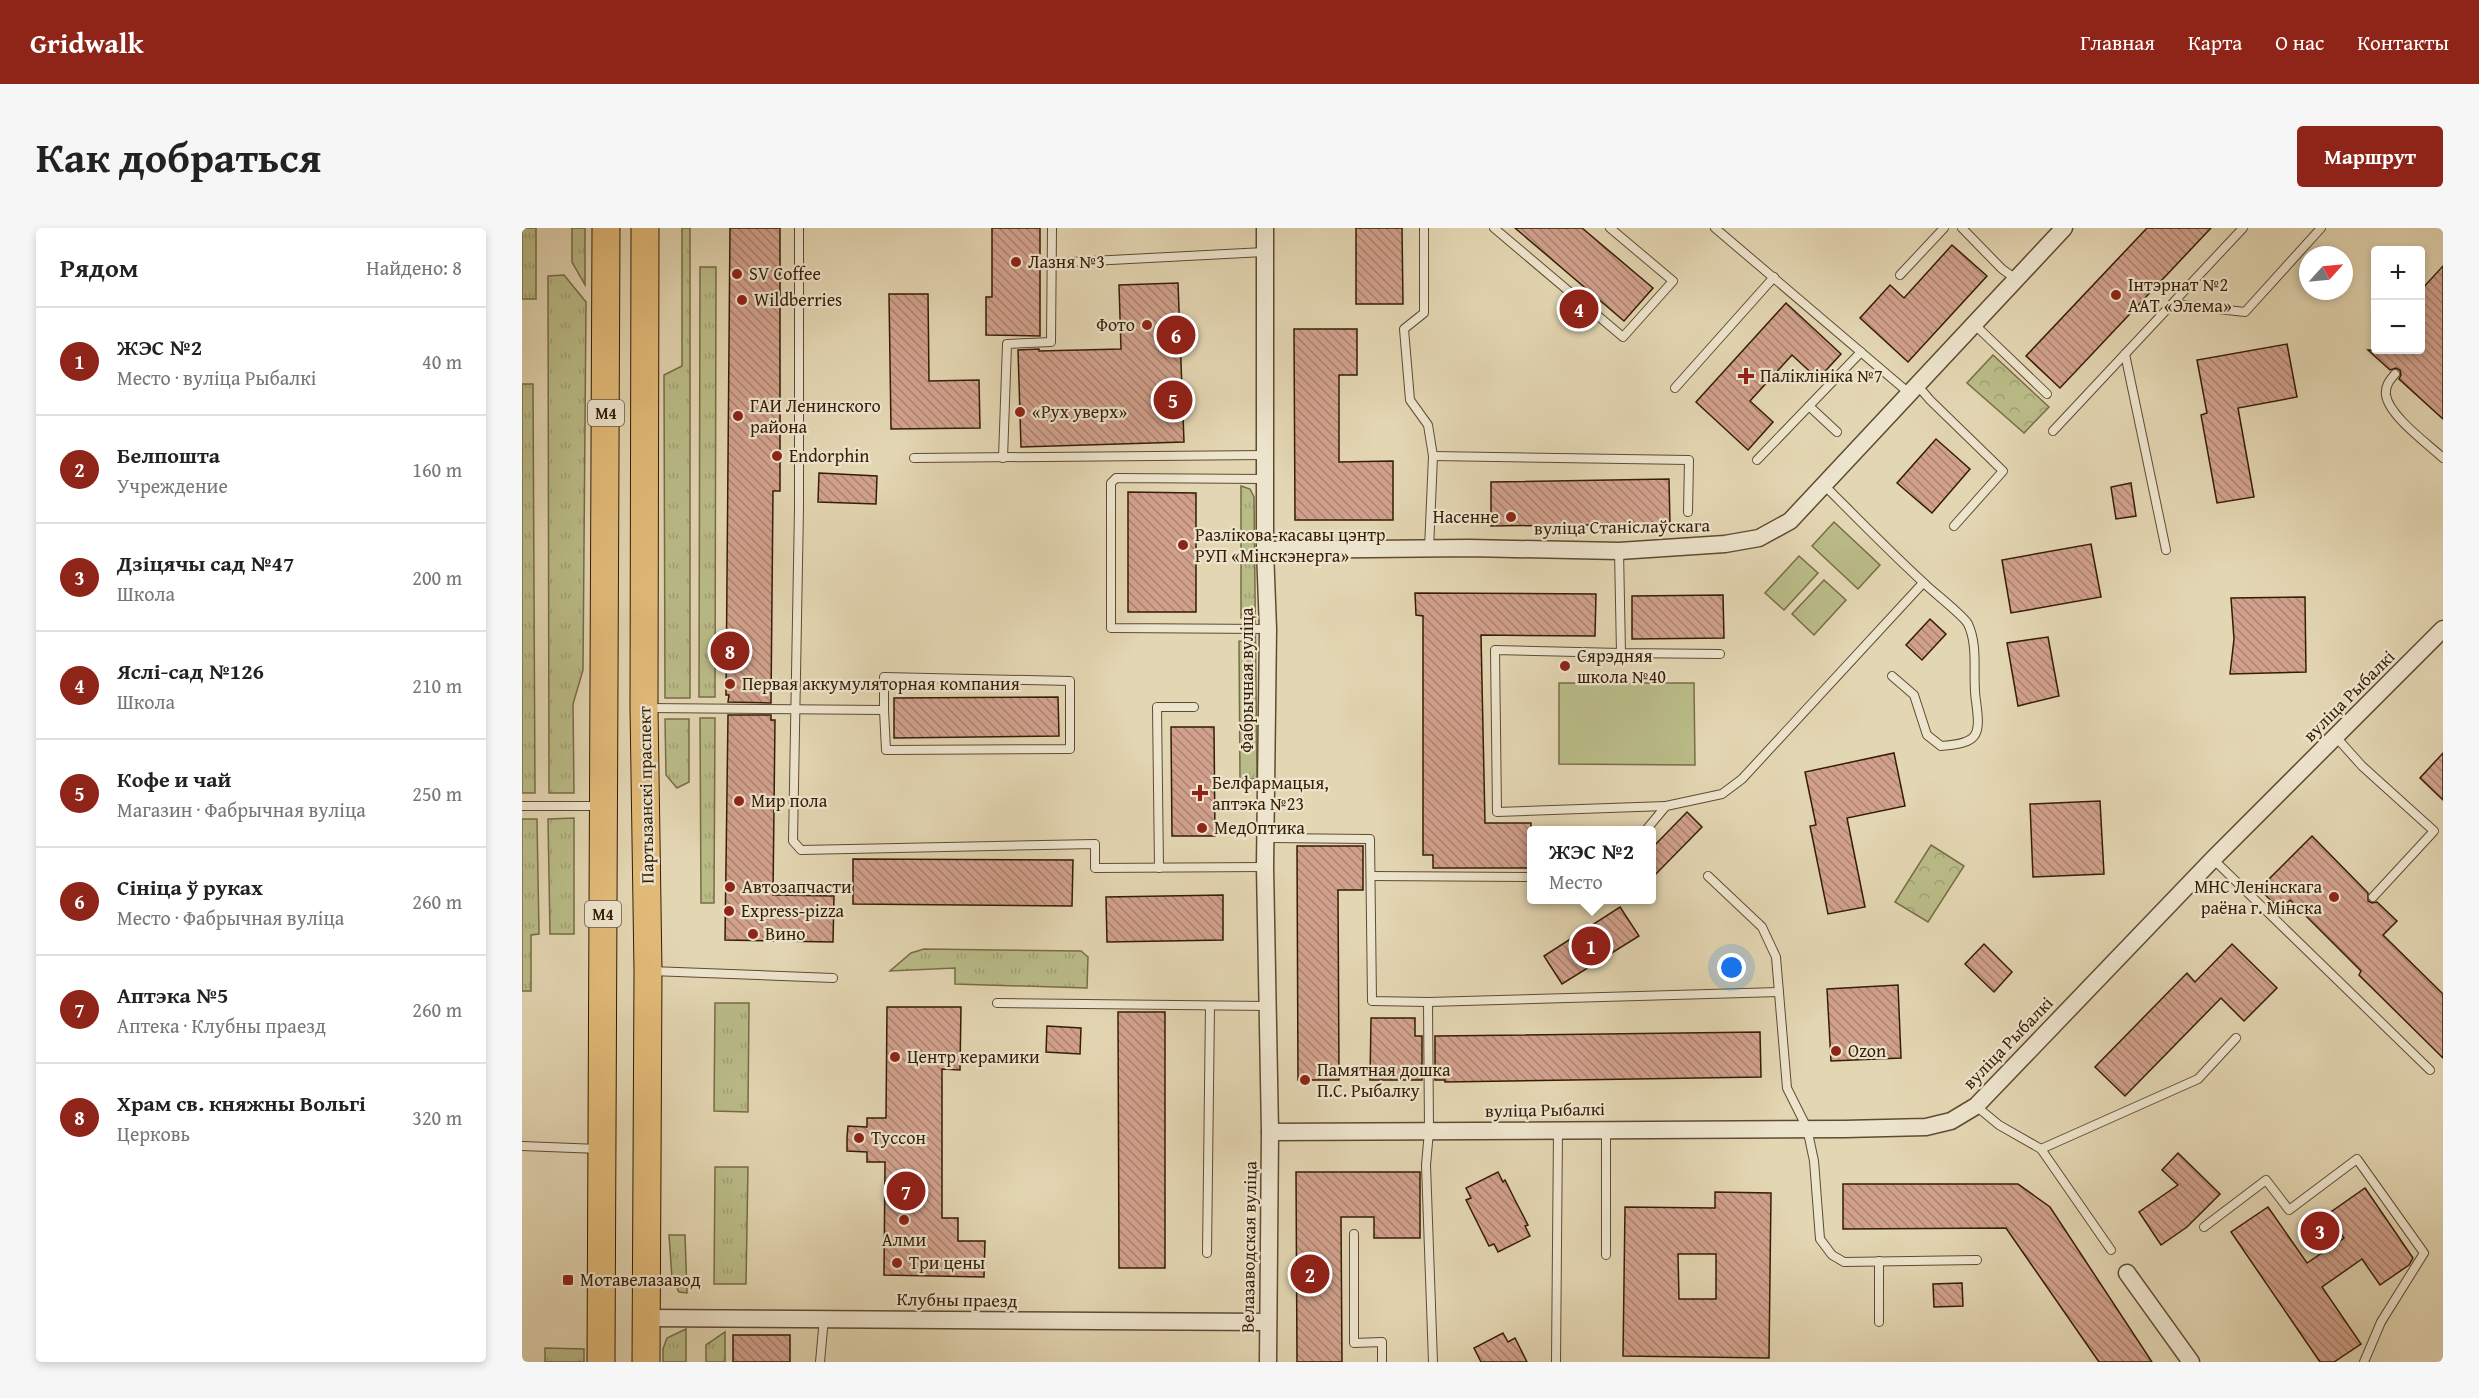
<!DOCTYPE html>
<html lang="ru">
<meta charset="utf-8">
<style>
body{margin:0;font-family:"Gentium Book Plus",serif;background:#f6f6f6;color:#222}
.controls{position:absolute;right:18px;top:18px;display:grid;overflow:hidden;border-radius:6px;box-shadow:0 3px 9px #0003}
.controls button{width:54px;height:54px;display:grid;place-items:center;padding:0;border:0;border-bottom:2px solid #e0e0e0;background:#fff;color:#222;font:30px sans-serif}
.compass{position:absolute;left:1777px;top:18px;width:54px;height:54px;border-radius:50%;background:#fff;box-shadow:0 3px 9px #0003;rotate:63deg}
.you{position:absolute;left:1210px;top:740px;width:21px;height:21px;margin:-15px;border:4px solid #fff;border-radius:50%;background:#1a73e8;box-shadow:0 0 0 9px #1a73e833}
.badge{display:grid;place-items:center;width:39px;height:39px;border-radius:50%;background:#8f2418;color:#fff;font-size:20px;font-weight:700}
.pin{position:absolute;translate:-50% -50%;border:3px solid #fff;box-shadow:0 2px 6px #0006}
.popup{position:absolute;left:1005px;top:598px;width:129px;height:78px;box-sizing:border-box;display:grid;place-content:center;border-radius:6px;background:#fff;filter:drop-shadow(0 2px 4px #0005);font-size:20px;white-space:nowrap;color:#767676}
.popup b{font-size:22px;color:#222}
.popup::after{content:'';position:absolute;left:50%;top:100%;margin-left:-12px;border:12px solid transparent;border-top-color:#fff}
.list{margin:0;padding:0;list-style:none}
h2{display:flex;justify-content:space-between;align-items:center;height:78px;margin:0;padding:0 24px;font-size:26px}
h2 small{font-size:20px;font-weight:400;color:#767676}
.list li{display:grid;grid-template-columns:39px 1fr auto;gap:18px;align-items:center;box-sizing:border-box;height:108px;padding:0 24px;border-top:2px solid #e0e0e0}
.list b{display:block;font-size:22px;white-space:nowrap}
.list p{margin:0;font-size:20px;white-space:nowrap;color:#767676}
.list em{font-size:20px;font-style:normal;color:#767676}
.map{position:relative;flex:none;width:1921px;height:1134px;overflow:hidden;border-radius:6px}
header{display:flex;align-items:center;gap:36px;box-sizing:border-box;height:84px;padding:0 30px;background:#8f2418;color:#fff}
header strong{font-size:28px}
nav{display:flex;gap:33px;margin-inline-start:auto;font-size:21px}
.intro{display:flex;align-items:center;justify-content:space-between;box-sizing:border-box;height:144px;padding:0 36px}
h1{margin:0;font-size:42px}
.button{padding:15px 27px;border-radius:6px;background:#8f2418;color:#fff;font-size:21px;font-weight:700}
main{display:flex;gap:36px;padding:0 36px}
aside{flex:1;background:#fff;border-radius:6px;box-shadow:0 3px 9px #0003}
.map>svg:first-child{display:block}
.grass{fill:url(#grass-tufts);stroke:#786c47;stroke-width:1.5}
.park{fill:url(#park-crowns);stroke:#786c47;stroke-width:1.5}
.pitch{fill:#babc88;stroke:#786c47;stroke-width:1.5}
.building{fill:url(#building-back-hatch);stroke:#351d06;stroke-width:1.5;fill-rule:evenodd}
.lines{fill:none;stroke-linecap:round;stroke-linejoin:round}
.lane-casing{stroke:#604b31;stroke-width:10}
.street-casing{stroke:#604b31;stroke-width:19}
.primary-casing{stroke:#351d06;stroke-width:29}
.lane{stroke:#ede4cd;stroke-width:8}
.street{stroke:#ede4cd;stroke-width:16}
.primary{stroke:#e2bb79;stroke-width:27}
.poi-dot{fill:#8f2418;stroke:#ede4cd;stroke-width:2}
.labels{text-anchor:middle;stroke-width:4.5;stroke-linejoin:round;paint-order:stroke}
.shield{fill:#ede4cd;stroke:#6c5942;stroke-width:1.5}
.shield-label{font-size:16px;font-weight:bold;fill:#351d06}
.poi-label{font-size:18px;fill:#351d06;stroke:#ede4cd;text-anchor:start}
.street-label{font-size:18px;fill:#351d06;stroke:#ede4cd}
</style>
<header>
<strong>Gridwalk</strong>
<nav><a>Главная</a><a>Карта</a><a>О нас</a><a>Контакты</a></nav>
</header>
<div class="intro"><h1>Как добраться</h1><a class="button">Маршрут</a></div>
<main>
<aside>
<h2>Рядом<small>Найдено: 8</small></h2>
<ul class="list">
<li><span class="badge">1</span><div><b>ЖЭС №2</b><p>Место · вуліца Рыбалкі</p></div><em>40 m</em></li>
<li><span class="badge">2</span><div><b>Белпошта</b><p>Учреждение</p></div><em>160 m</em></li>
<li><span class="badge">3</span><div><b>Дзіцячы сад №47</b><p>Школа</p></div><em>200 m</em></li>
<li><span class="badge">4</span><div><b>Яслі-сад №126</b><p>Школа</p></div><em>210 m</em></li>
<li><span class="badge">5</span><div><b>Кофе и чай</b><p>Магазин · Фабрычная вуліца</p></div><em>250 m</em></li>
<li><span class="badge">6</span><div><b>Сініца ў руках</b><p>Место · Фабрычная вуліца</p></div><em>260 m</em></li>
<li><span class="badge">7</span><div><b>Аптэка №5</b><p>Аптека · Клубны праезд</p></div><em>260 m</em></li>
<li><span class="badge">8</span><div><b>Храм св. княжны Вольгі</b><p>Церковь</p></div><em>320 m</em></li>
</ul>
</aside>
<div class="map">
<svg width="1921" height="1134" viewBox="0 0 1921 1134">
<defs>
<pattern id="grass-tufts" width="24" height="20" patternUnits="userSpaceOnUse" patternTransform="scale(1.5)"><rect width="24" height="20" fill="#babc88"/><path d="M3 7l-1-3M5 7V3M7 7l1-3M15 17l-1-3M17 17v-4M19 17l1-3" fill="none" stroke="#a0a174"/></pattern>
<pattern id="park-crowns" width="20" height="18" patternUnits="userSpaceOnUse" patternTransform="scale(1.5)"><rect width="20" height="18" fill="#babc88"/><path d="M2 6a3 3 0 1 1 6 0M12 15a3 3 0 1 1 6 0" fill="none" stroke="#a0a174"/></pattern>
<pattern id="building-back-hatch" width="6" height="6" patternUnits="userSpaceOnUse" patternTransform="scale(1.5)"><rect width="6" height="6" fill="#d2a18d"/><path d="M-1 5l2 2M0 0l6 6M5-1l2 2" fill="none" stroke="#ab8371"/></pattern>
</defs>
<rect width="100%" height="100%" fill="#e3d6b2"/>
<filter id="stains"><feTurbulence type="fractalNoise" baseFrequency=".00333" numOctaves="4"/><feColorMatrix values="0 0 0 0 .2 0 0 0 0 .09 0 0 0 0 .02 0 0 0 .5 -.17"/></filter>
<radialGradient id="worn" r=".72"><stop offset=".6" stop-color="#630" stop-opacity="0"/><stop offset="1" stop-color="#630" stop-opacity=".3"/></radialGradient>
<g class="grass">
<rect x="0" y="0" width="14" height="71"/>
<path d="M50 0H63V57L50 34Z"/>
<path d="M160 0H168V470H143L142 147 160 138Z"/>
<path d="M178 39H194L193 469H177Z"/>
<path d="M42 47 64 74 61 442 51 476 52 565H27L26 48Z"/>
<path d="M0 156H11L13 565H0Z"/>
<path d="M719 258 728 261 732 269 735 551H718L717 413 732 415 733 387 719 390Z"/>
<path d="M178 490H193L192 675H179Z"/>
<path d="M143 491H167V554L155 560 144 547Z"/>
<path d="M52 590V706H28L26 591Z"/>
<path d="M0 591H15L17 706 9 707V763H0Z"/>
<path d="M402 721 559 723 566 729 565 760 433 756V740L368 743 389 725Z"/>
<path d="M193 775H227L226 884 192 883Z"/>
<path d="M193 939H226L224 1056H192Z"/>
<path d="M147 1007H163L165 1065 157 1064 150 1050Z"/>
<path d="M164 1101V1134H141V1121L145 1110Z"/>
<path d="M203 1104V1134H184V1117Z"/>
<path d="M23 1120 62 1121V1134H23Z"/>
</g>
<g class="park">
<path d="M1471 127 1527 179 1502 205 1445 155Z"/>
<path d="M1409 617 1442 638 1406 694 1373 674Z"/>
</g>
<g class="pitch">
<path d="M1312 294 1358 337 1336 361 1290 318Z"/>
<path d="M1277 328 1296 345 1262 382 1243 365Z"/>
<path d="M1302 352 1324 372 1292 407 1270 386Z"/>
<path d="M1037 455H1172L1173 537 1037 536Z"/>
</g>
<g class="building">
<path d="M208 0H258V263H251L249 475 206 474 207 467H204Z"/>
<path d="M470 0H518V108L464 107V69H470Z"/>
<path d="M834 0H880L881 76H834Z"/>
<path d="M993 0H1060L1131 60 1102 93Z"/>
<path d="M1625 0H1689L1538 160 1504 128Z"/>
<path d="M1430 17 1465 48 1386 134 1338 90 1368 57 1382 70Z"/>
<path d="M1921 38V191L1877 151 1879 147 1878 142 1874 140 1868 142 1846 122H1899V62Z"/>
<path d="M656 55 662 214 499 219 496 122 517 121V123L599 121 597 57Z"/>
<path d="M367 66H406L407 153 457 152 458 200 369 201Z"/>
<path d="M1264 75 1319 126 1296 151 1270 127 1228 173 1251 194 1226 222 1174 174Z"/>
<path d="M772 101H835V147H817V234L871 233V292H773Z"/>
<path d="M1765 116 1775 169 1716 180 1732 269 1695 275 1679 187 1685 185 1675 132Z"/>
<path d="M1414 211 1448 241 1410 285 1375 255Z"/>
<path d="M297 245 355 248 354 276 296 274Z"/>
<path d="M1147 251 1148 296 969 298V254Z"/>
<path d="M1609 255 1614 288 1594 291 1589 259Z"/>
<path d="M606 264 674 265V384H606Z"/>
<path d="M1569 316 1579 369 1489 385 1480 332Z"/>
<path d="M893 365 1074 366 1073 408 959 407 963 595H1009V640H911V627H901V388L894 387Z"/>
<path d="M1201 367 1202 410 1110 411V368Z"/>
<path d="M1783 369 1784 444 1708 446 1712 411 1709 370Z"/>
<path d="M1408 391 1424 406 1400 432 1384 417Z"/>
<path d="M1526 409 1537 468 1496 478 1485 415Z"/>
<path d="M536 469 537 508 372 510V470Z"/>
<path d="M206 487H249V492H253L251 667 312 668 311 714 203 712Z"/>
<path d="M649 499H692L693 608H650Z"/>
<path d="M1372 525 1383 578 1325 590 1343 679 1306 686 1288 598 1294 597 1283 544Z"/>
<path d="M1921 525V572L1898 550Z"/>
<path d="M1578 573 1582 646 1511 649 1508 576Z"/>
<path d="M1165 584 1180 599 1129 651V621Z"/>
<path d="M1790 608 1846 665V673L1850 675 1855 674 1875 693 1861 707 1921 766V830L1837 747 1839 743 1768 672 1759 682 1737 661Z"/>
<path d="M775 618H841V662H816L817 852H776Z"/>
<path d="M331 631 551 632 550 678 331 676Z"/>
<path d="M701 667V712L585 714 584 669Z"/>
<path d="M1098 679 1117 708 1040 756 1022 728Z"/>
<path d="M1462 716 1490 744 1472 764 1443 736Z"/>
<path d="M1710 716 1755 760 1722 793 1699 770 1603 868 1573 839 1665 745 1673 754Z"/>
<path d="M1376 757 1379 830 1309 833 1305 761Z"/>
<path d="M365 779H439L438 842 420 841V990H436V1013H463L462 1049 362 1047 363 934H345V924L325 923V910L326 898 345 899V890H364Z"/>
<path d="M596 784H643V1040H597Z"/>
<path d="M849 790H893V808H900V852H848Z"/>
<path d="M525 798 559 800 558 826 524 824Z"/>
<path d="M1238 804 1239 849 923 854V852H913V808Z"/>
<path d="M1656 925 1698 966 1665 999 1639 1017 1617 984 1656 957 1640 942Z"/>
<path d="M774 944H898V1010H852V989H819L820 1134H775Z"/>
<path d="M976 944 981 954 983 952 994 974 1006 997 1003 998 1008 1008 976 1024 972 1016 967 1018 944 972 949 970 944 960Z"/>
<path d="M1321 956H1496L1528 979 1630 1134H1577L1484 1000 1321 1001Z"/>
<path d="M1843 960 1891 1030 1887 1037 1858 1057 1840 1031 1800 1059 1839 1116 1812 1134H1798L1709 1004 1746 979 1785 1035 1822 1010 1806 986Z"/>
<path d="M1193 964 1249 965 1247 1130 1101 1128 1103 979 1193 980ZM1156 1026H1194V1071H1157Z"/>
<path d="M1440 1055 1441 1078 1412 1079 1411 1056Z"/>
<path d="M981 1105 986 1114 993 1110 1005 1134H959L952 1120Z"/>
<rect x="211" y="1107" width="57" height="27"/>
</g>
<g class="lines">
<g class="lane-casing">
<g id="lane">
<path d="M277 0V280L271 613 279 622 573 616V640L743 639"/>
<path d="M902 0V85L882 101 888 172 906 197 911 228 907 321"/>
<path d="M972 0 1101 109 1151 53 1088 0"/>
<path d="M1193 0 1387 165"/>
<path d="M1440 0 1480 41 1494 51"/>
<path d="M531 35 742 24"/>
<path d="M1378 47 1422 0"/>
<path d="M1651 76 1723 84 1799 0"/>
<path d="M1452 96 1525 166"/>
<path d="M1603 126 1644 322"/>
<path d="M1873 146C1867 153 1863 158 1864 167 1867 188 1906 216 1921 230"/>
<path d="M1396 158 1408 172 1481 243 1432 298"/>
<path d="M1153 160 1252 49"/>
<path d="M1287 178 1315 204"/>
<path d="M1531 203 1721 0"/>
<path d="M911 228 1167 232 1166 284"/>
<path d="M392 230 744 227"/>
<path d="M481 230 485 116 529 114 530 0"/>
<path d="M1235 232 1339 124"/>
<path d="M744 251 594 250 589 255V400L746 401"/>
<path d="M1302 257C1335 290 1368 324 1403 356 1412 365 1442 388 1446 396 1457 419 1450 449 1454 473 1459 509 1456 515 1419 518L1405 507 1392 467 1370 448"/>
<path d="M1097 323 1099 425 1198 426"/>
<path d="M1099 425 973 422 975 584 1144 578"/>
<path d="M126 480 362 482V449L548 453V521L364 522 362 482"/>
<path d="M1814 509 1840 538 1912 603 1851 669"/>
<path d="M0 578H78"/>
<path d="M1124 602 1144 578 1200 566 1220 551 1401 355"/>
<path d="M743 610 848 611 850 773 906 774"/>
<path d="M1691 631 1908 842"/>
<path d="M637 640 635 479H672"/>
<path d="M849 648 1009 649"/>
<path d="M1186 648 1240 699 1254 729 1265 860 1285 900 1292 933 1298 1011 1310 1027 1322 1034 1455 1032"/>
<path d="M129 743 311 750"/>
<path d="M475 775 746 778"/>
<path d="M1454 878 1477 897 1519 921 1589 1022"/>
<path d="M1084 902V1027"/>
<path d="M0 918 77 921"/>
<path d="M1519 921 1676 851 1714 810"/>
<path d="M1682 999 1744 952 1767 982 1835 931 1902 1025 1859 1094 1842 1134"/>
<path d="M832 1006V1115L860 1114V1134"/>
<path d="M685 1025 688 778"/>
<path d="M1357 1033V1094"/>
<path d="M298 1134 302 1090"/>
<path d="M911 1134 904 937 907 903 906 774 1257 764"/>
<path d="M1034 1134 1036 902"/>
</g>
</g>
<g class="street-casing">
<g id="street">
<path d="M743 0V322L746 401 743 639 748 904 746 1134"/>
<path d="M743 322 947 320 1097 323 1203 316 1237 310 1268 293 1542 0"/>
<path d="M748 904 1323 901 1404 899 1429 893 1454 878 1691 631 1921 401"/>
<path d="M1605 1045 1669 1134"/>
<path d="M125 1090 745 1094"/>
</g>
</g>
<g class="primary-casing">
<g id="primary">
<path d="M123 0 122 480 126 743 124 1134"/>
<path d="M79 1134 84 0"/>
</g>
</g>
<use href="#lane" class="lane"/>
<use href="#street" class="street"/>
<use href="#primary" class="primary"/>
</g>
<g class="poi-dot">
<circle cx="494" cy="34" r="6"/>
<circle cx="215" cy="46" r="6"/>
<circle cx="1594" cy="67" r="6"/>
<circle cx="220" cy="72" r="6"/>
<circle cx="625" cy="97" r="6"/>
<path d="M1221 139h6v6h6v6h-6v6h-6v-6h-6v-6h6z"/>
<circle cx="498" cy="184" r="6"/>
<circle cx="216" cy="188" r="6"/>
<circle cx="255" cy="228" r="6"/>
<circle cx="989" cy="289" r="6"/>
<circle cx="661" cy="317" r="6"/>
<circle cx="1043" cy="438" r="6"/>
<circle cx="208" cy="456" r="6"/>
<path d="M675 556h6v6h6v6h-6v6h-6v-6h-6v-6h6z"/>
<circle cx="217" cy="573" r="6"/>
<circle cx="680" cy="600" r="6"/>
<circle cx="208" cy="659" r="6"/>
<circle cx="1812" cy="669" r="6"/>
<circle cx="207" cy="683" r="6"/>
<circle cx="231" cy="706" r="6"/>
<circle cx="1314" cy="823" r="6"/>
<circle cx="373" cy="829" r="6"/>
<circle cx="783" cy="852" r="6"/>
<circle cx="337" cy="910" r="6"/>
<circle cx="382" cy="992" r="6"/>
<circle cx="375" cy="1035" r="6"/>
<rect x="40" y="1046" width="12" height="12" rx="3"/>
</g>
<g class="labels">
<g class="shield">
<rect x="66" y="172" width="36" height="26" rx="4.5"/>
<rect x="63" y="673" width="36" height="26" rx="4.5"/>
</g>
<g class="shield-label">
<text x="84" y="191">М4</text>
<text x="81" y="692">М4</text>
</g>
<g class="poi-label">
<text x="506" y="40">Лазня №3</text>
<text x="227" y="52">SV Coffee</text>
<text x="1606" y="63">Інтэрнат №2<tspan x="1606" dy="21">ААТ «Элема»</tspan></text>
<text x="232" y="78">Wildberries</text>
<text x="613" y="103" text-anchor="end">Фото</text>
<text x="1238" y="154">Паліклініка №7</text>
<text x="228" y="184">ГАИ Ленинского<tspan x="228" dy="21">района</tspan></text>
<text x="510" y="190">«Рух уверх»</text>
<text x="267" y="234">Endorphin</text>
<text x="977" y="295" text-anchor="end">Насенне</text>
<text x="673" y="313">Разлікова-касавы цэнтр<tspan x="673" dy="21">РУП «Мінскэнерга»</tspan></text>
<text x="1055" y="434">Сярэдняя<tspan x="1055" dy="21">школа №40</tspan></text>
<text x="220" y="462">Первая аккумуляторная компания</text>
<text x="690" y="561">Белфармацыя,<tspan x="690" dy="21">аптэка №23</tspan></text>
<text x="229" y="579">Мир пола</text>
<text x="692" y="606">МедОптика</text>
<text x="220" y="665">Автозапчасти</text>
<text x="1800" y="665" text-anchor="end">МНС Ленінскага<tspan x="1800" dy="21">раёна г. Мінска</tspan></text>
<text x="219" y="689">Express-pizza</text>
<text x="243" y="712">Вино</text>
<text x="1326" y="829">Ozon</text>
<text x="385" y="835">Центр керамики</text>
<text x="795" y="848">Памятная дошка<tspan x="795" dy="21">П.С. Рыбалку</tspan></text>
<text x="349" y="916">Туссон</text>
<text x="382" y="1018" text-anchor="middle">Алми</text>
<text x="387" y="1041">Три цены</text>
<text x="58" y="1058">Мотавелазавод</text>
</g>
<g class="street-label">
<text transform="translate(1100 299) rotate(-1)" y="6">вуліца Станіслаўскага</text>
<text transform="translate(725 452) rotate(-90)" y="6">Фабрычная вуліца</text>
<text transform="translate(1827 468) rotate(-45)" y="6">вуліца Рыбалкі</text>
<text transform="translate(124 567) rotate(-91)" y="6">Партызанскі праспект</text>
<text transform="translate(1486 815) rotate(-46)" y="6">вуліца Рыбалкі</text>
<text transform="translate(1023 882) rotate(-1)" y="6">вуліца Рыбалкі</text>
<text transform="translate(727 1019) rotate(-89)" y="6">Велазаводская вуліца</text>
<text transform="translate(435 1072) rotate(1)" y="6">Клубны праезд</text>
</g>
</g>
<rect width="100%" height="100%" filter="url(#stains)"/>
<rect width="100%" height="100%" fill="url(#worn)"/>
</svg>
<div class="controls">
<button>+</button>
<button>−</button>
</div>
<svg class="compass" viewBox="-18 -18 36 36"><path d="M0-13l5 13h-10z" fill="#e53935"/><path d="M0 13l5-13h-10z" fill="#767676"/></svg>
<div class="you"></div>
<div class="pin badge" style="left:1069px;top:718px">1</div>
<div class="popup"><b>ЖЭС №2</b>Место</div>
<div class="pin badge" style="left:788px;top:1046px">2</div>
<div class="pin badge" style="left:1798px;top:1003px">3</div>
<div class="pin badge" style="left:1057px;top:81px">4</div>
<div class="pin badge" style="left:651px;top:172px">5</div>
<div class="pin badge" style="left:654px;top:107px">6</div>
<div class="pin badge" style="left:384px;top:963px">7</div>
<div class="pin badge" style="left:208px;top:423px">8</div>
</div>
</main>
